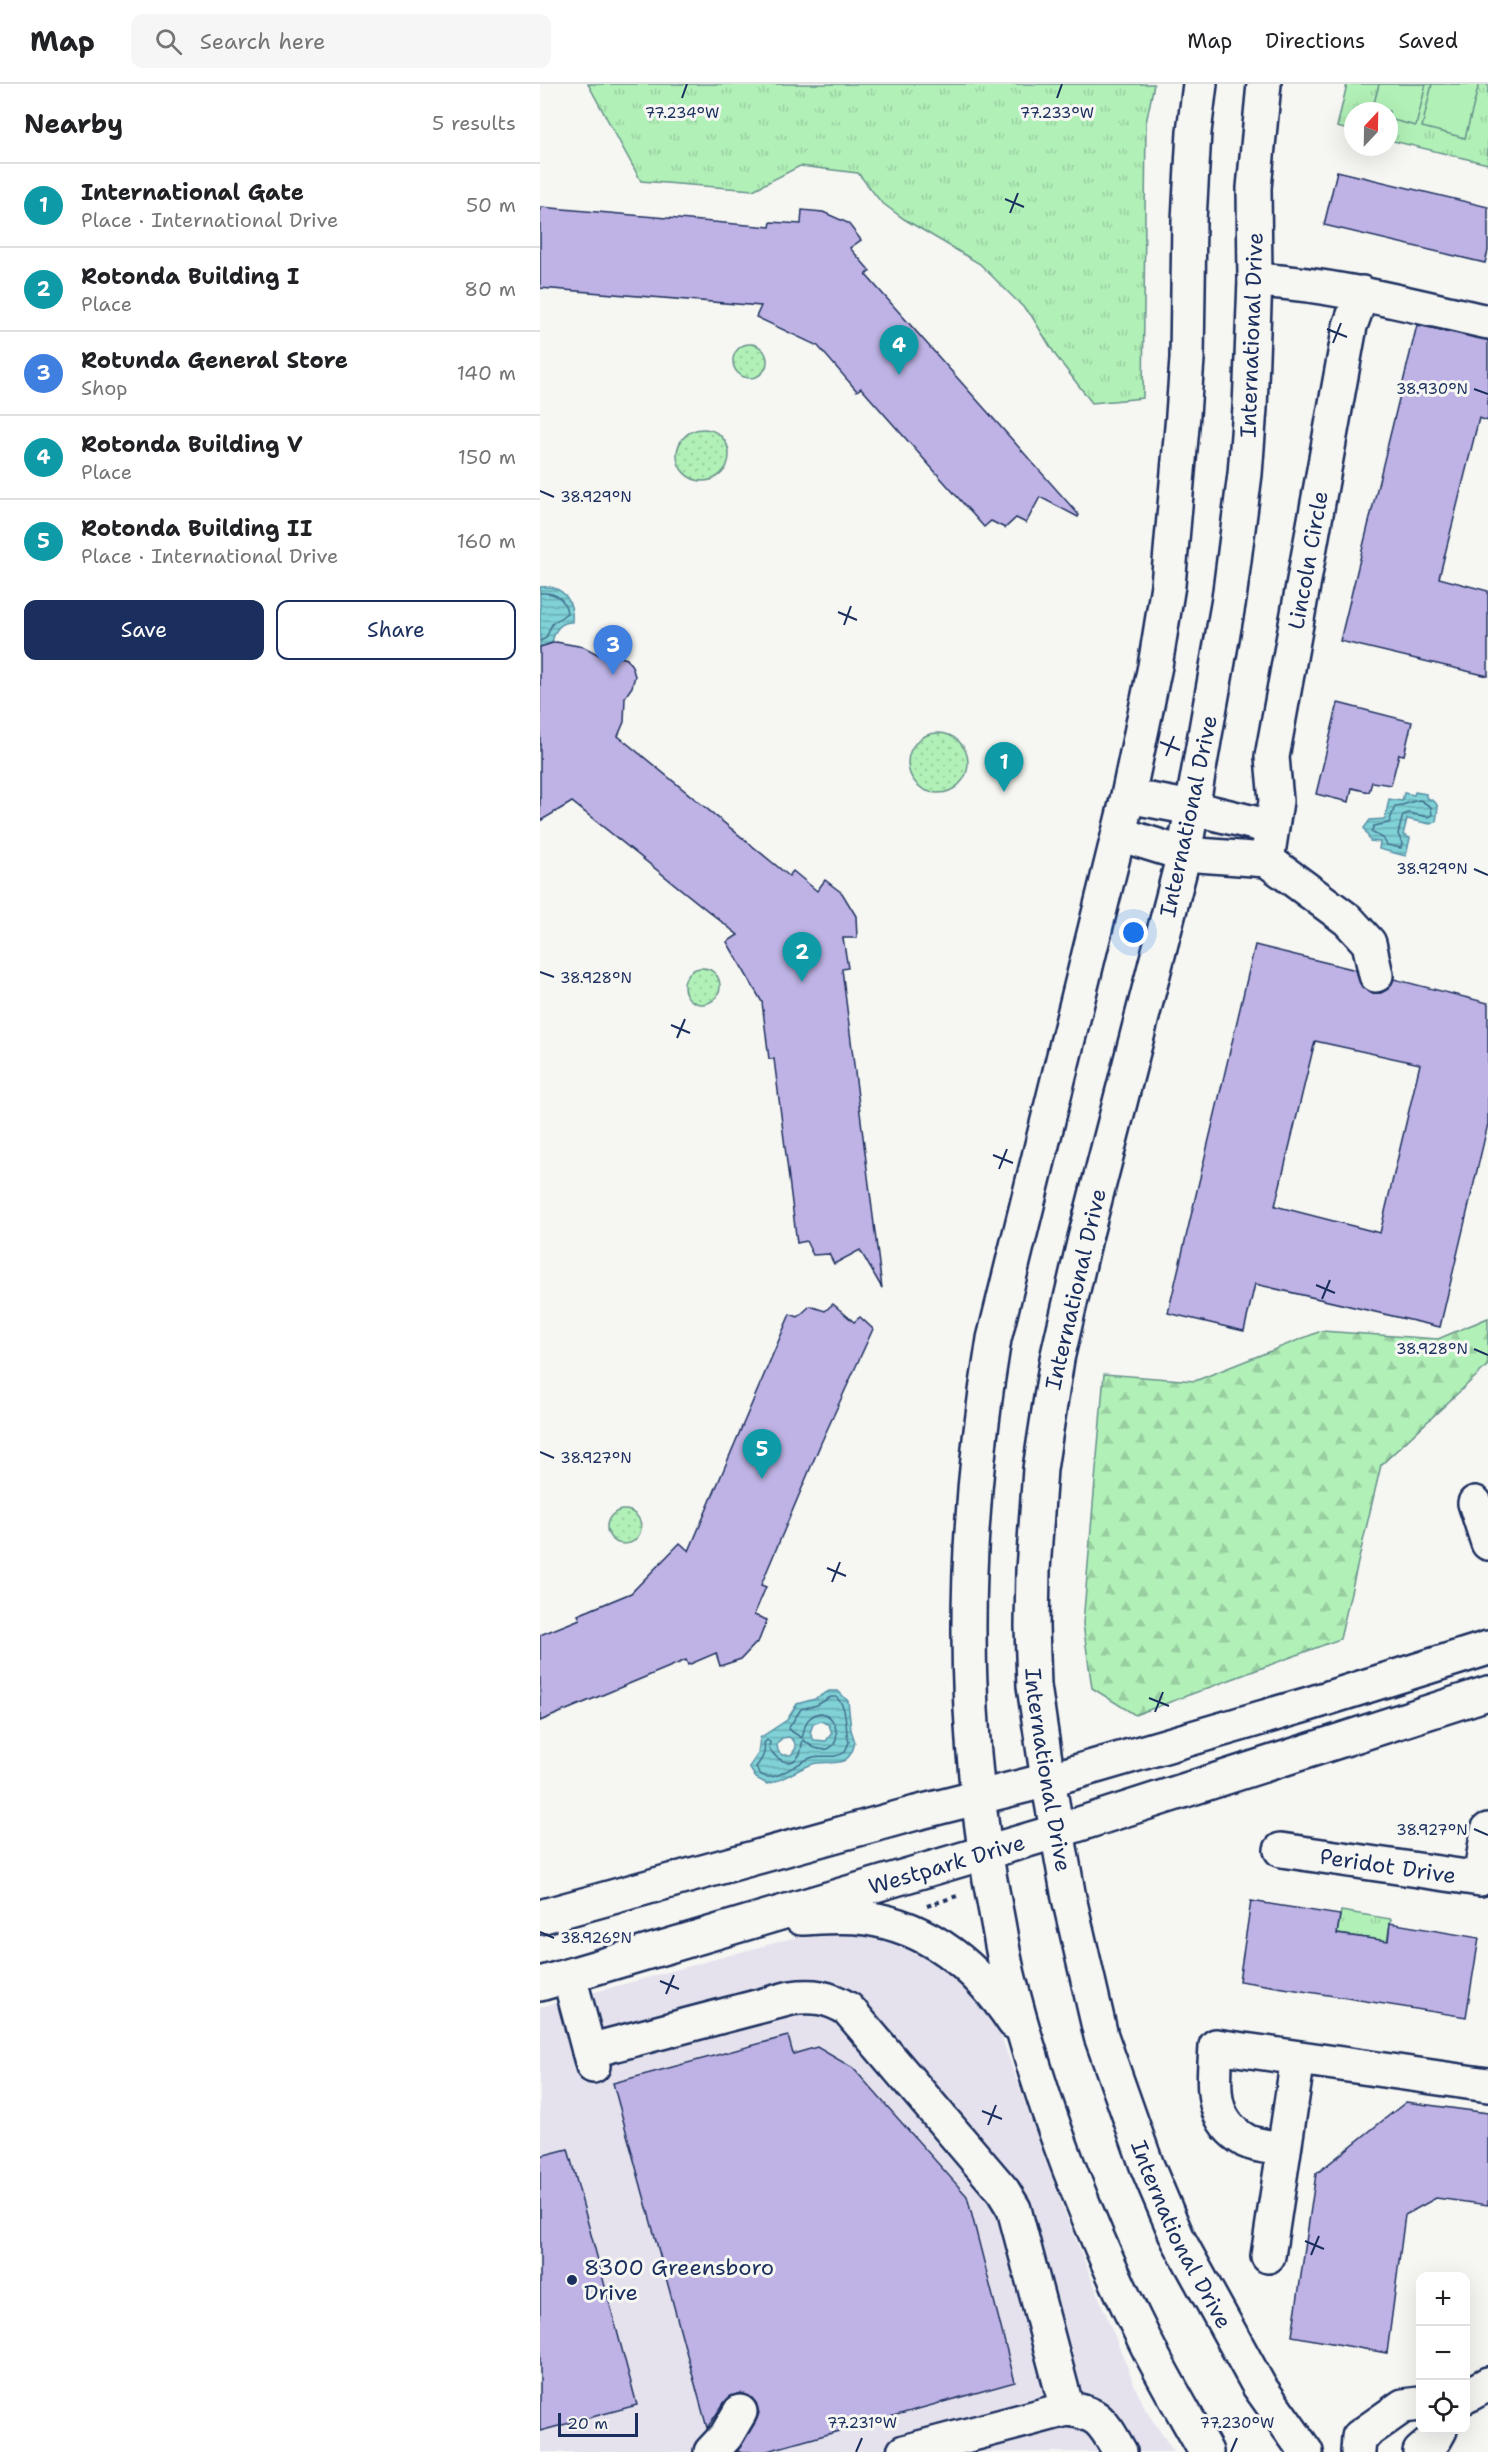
<!DOCTYPE html>
<meta charset="utf-8">
<style>
body{margin:0;font-family:"Shantell Sans",sans-serif;background:#f6f6f6;color:#202124}
.controls{position:absolute;right:18px;bottom:18px;display:grid;overflow:hidden;border-radius:12px;box-shadow:0 6px 24px #0002}
.controls button{width:54px;height:54px;display:grid;place-items:center;padding:0;border:0;border-bottom:2px solid #e0e0e0;background:#fff;color:#202124;font:30px sans-serif}
.compass{position:absolute;left:804px;top:18px;width:54px;height:54px;border-radius:50%;background:#fff;box-shadow:0 6px 24px #0002;rotate:22deg}
.scale{position:absolute;left:18px;bottom:15px;width:80px;box-sizing:border-box;padding-left:6px;border:3px solid #1b2f5e;border-top:0;font-size:16px;line-height:21px;white-space:nowrap;color:#1b2f5e;-webkit-text-stroke:4px #f6f6f2;paint-order:stroke}
.you{position:absolute;left:594px;top:849px;width:21px;height:21px;margin:-15px;border:4px solid #fff;border-radius:50%;background:#1a73e8;box-shadow:0 0 0 9px #1a73e833}
.badge{display:grid;place-items:center;width:39px;height:39px;border-radius:50%;background:#1b2f5e;color:#fff;font-size:20px;font-weight:700}
.pin{position:absolute;translate:-50% -50px;filter:drop-shadow(0 2px 3px #0008)}
.pin::after{content:'';position:absolute;top:32px;width:21px;height:18px;background:inherit;clip-path:polygon(0 0,100% 0,50% 100%)}
.list{margin:0;padding:0;list-style:none}
h2{display:flex;justify-content:space-between;align-items:center;height:78px;margin:0;padding:0 24px;font-size:26px}
h2 small{font-size:20px;font-weight:400;color:#757577}
.list li{display:grid;grid-template-columns:39px 1fr auto;gap:18px;align-items:center;box-sizing:border-box;height:84px;padding:0 24px;border-top:2px solid #e0e0e0}
.list b{display:block;font-size:22px;white-space:nowrap}
.list p{margin:0;font-size:20px;white-space:nowrap;color:#757577}
.list em{font-size:20px;font-style:normal;color:#757577}
.actions{display:flex;gap:12px;padding:18px 24px}
.actions a{flex:1;padding:14px 0;border:2px solid #1b2f5e;border-radius:12px;text-align:center;font-size:21px;color:#1b2f5e}
.actions .main{background:#1b2f5e;color:#fff}
.icon{flex:none;width:33px;height:33px;fill:none;stroke:currentColor;stroke-width:2;stroke-linecap:round;stroke-linejoin:round}
.map{position:relative;flex:none;width:948px;height:2368px;overflow:hidden}
header{display:flex;align-items:center;gap:36px;box-sizing:border-box;height:84px;padding:0 30px;background:#fff;border-bottom:2px solid #e0e0e0}
header strong{font-size:28px}
nav{display:flex;gap:33px;margin-inline-start:auto;font-size:21px}
.search{width:420px;height:54px;background:#f6f6f6;display:flex;align-items:center;gap:15px;box-sizing:border-box;padding:0 21px;border-radius:12px;color:#757577;font-size:22px}
main{display:flex}
aside{flex:1;background:#fff}
.map>svg:first-child{display:block}
.built{fill:#e5e2ee}
.grass{fill:url(#grass-tufts);stroke:#66908a;stroke-width:1.5}
.forest{fill:url(#forest-firs);stroke:#66908a;stroke-width:1.5}
.garden{fill:url(#garden-dots);stroke:#66908a;stroke-width:1.5}
.pitch{fill:#b1f0b7;stroke:#66908a;stroke-width:1.5}
.water{fill:url(#water-rules);stroke:#5891a7;stroke-width:1.5;fill-rule:evenodd}
.lines{fill:none;stroke-linecap:round;stroke-linejoin:round}
.shore{stroke:#43708e;stroke-width:1.5}
.building{fill:#beb3e4;stroke:#1b2f5e;stroke-width:1.5;fill-rule:evenodd}
.minor-casing{stroke:#1b2f5e;stroke-width:38}
.major-casing{stroke:#1b2f5e;stroke-width:38}
.path{stroke:#1b2f5e;stroke-width:4;stroke-dasharray:4.5 4.5;stroke-linecap:butt}
.minor{stroke:#f6f6f2;stroke-width:33}
.major{stroke:#f6f6f2;stroke-width:33}
.ticks{fill:none;stroke:#1b2f5e;stroke-width:2}
.poi-dot{fill:#1b2f5e;stroke:#f6f6f2;stroke-width:2}
.labels{text-anchor:middle;stroke-width:6;stroke-linejoin:round;paint-order:stroke}
.street-label{font-size:22px;fill:#1b2f5e;stroke:#f6f6f2}
.poi-label{font-size:22px;fill:#1b2f5e;stroke:#f6f6f2;text-anchor:start}
.ticks-label{font-size:15px;text-anchor:middle;fill:#1b2f5e;stroke:#f6f6f2;stroke-width:6;stroke-linejoin:round;paint-order:stroke}
</style>
<header>
<strong>Map</strong>
<div class="search"><svg class="icon" aria-label="search" viewBox="0 0 24 24"><circle cx="10" cy="10" r="6"/><path d="M15 15l6 6"/></svg>Search here</div>
<nav><a>Map</a><a>Directions</a><a>Saved</a></nav>
</header>
<main>
<aside>
<h2>Nearby<small>5 results</small></h2>
<ul class="list">
<li><span class="badge" style="background:#0f9aa8">1</span><div><b>International Gate</b><p>Place · International Drive</p></div><em>50 m</em></li>
<li><span class="badge" style="background:#0f9aa8">2</span><div><b>Rotonda Building I</b><p>Place</p></div><em>80 m</em></li>
<li><span class="badge" style="background:#3f7fe0">3</span><div><b>Rotunda General Store</b><p>Shop</p></div><em>140 m</em></li>
<li><span class="badge" style="background:#0f9aa8">4</span><div><b>Rotonda Building V</b><p>Place</p></div><em>150 m</em></li>
<li><span class="badge" style="background:#0f9aa8">5</span><div><b>Rotonda Building II</b><p>Place · International Drive</p></div><em>160 m</em></li>
</ul>
<div class="actions"><a class="main">Save</a><a>Share</a></div>
</aside>
<div class="map">
<svg width="948" height="2368" viewBox="0 0 948 2368">
<defs>
<pattern id="grass-tufts" width="24" height="20" patternUnits="userSpaceOnUse" patternTransform="scale(1.5)"><rect width="24" height="20" fill="#b1f0b7"/><path d="M3 7l-1-3M5 7V3M7 7l1-3M15 17l-1-3M17 17v-4M19 17l1-3" fill="none" stroke="#98cea0"/></pattern>
<pattern id="forest-firs" width="22" height="20" patternUnits="userSpaceOnUse" patternTransform="scale(1.5)"><rect width="22" height="20" fill="#b1f0b7"/><path d="M5 1l3.5 6h-7zM16 11l3.5 6h-7z" fill="#98cea0"/></pattern>
<pattern id="garden-dots" width="8" height="8" patternUnits="userSpaceOnUse" patternTransform="scale(1.5)"><rect width="8" height="8" fill="#b1f0b7"/><path d="M2 2h.1M6 6h.1" fill="none" stroke="#98cea0" stroke-width="1.8" stroke-linecap="round"/></pattern>
<pattern id="water-rules" width="6" height="5" patternUnits="userSpaceOnUse" patternTransform="scale(1.5)"><rect width="6" height="5" fill="#80d2d7"/><path d="M0 2.5h6" fill="none" stroke="#68abb2"/></pattern>
</defs>
<rect width="100%" height="100%" fill="#f6f6f2"/>
<filter id="ink" filterUnits="userSpaceOnUse"><feTurbulence type="fractalNoise" baseFrequency=".0167" numOctaves="2"/><feDisplacementMap in="SourceGraphic" scale="12" xChannelSelector="R" yChannelSelector="G"/><feConvolveMatrix kernelMatrix="1 2 1 2 8 2 1 2 1" color-interpolation-filters="sRGB"/></filter>
<g filter="url(#ink)">
<path class="built" d="M300 1841 337 1843 412 1877 456 1938 523 2124 603 2322 634 2368H0V1923Z"/>
<g class="grass">
<path d="M48 0H614L606 39 603 314 552 319 516 272 491 231 440 180 364 135 341 118 318 89 260 82 213 106 101 97Z"/>
<path d="M807 0H948V80L849 56V27H813V47L797 43Z"/>
<path d="M801 1827 851 1835 847 1857 797 1850Z"/>
</g>
<path class="forest" d="M948 1234V1281L841 1381 800 1555 595 1631 552 1604 543 1540 564 1290 655 1297 781 1247 898 1255Z"/>
<g class="garden">
<circle cx="210" cy="277" r="17"/>
<circle cx="163" cy="371" r="26"/>
<circle cx="398" cy="679" r="30"/>
<circle cx="162" cy="902" r="18"/>
<circle cx="84" cy="1443" r="17"/>
</g>
<g class="pitch">
<path d="M839 0H886L876 42 849 35V27H832Z"/>
<path d="M892 0H939L925 54 882 43Z"/>
</g>
<g class="water">
<path d="M0 503C23 500 34 517 32 538 19 538 14 547 12 559L0 563Z"/>
<path d="M875 708 886 710V713L895 718 898 723 896 738 890 740 867 735 863 751 870 754 866 772 839 765 840 758 830 757 824 744 830 736 845 735 849 715 862 717 864 709 874 711Z"/>
<path d="M289 1607H298L308 1617 311 1646 315 1658C308 1690 288 1673 270 1681 254 1687 246 1695 227 1700L216 1694 209 1683 218 1670 220 1654 247 1636 257 1620 275 1615ZM281 1637 289 1641 292 1649 286 1657 274 1656 270 1649 273 1640ZM249 1653 254 1657 256 1664 251 1671H242L238 1667 237 1660 242 1654Z"/>
</g>
<g class="lines">
<g class="shore">
<path d="M0 509C15 508 25 514 27 529L12 540 6 554 0 557"/>
<path d="M880 716 891 723 892 731 888 733 869 729 863 731 858 750 862 759 861 764 847 761 843 754 831 748 834 742 849 739 855 722C865 722 870 717 880 716Z"/>
<path d="M291 1613H296C309 1624 304 1644 309 1658L305 1668C294 1676 284 1670 273 1673 257 1677 226 1709 216 1683 222 1675 226 1669 224 1659L227 1656 230 1658 229 1664C236 1675 250 1686 260 1670 262 1666 261 1661 263 1656 267 1658 270 1662 275 1664 313 1676 294 1608 268 1636 264 1641 264 1649 262 1654L248 1645 261 1625 277 1621Z"/>
</g>
</g>
<g class="building">
<path d="M797 87 948 123V167L945 179 784 141Z"/>
<path d="M0 123 230 143 231 138 261 140 262 126 283 128 308 139 321 156 310 164 330 187 326 191 539 431 538 433 500 413 486 439 476 434 465 444 451 437 444 443 321 304 317 307 278 262 216 233 221 222 0 204Z"/>
<path d="M877 241 948 256V337L939 334 899 494 948 507V592L800 557Z"/>
<path d="M16 558 44 563 61 572 72 570 87 575 92 582 95 592 92 603 85 613 84 638 78 652 249 792 253 787 277 807 285 796 302 809 316 832 317 854H303L308 884 302 885 342 1204 320 1166 294 1180 289 1170 273 1171 266 1157 257 1159 234 975H229L222 918 187 858 198 851 32 718 0 737V563Z"/>
<path d="M798 619 872 638 864 671 859 670 851 701 832 698 829 708 812 704 809 718 776 710Z"/>
<path d="M715 861 816 886 822 903 831 909H841L848 905 854 895 948 919V1040L900 1243 715 1200 704 1247 628 1229ZM775 957 880 980 840 1149 735 1122Z"/>
<path d="M293 1220 314 1238 320 1233 333 1245 281 1359 221 1501 226 1503 214 1531 227 1536 219 1556 201 1575 180 1582 176 1569 148 1581 146 1576 0 1637V1551L40 1535 38 1531 91 1509 140 1459 149 1467 250 1230 258 1233 270 1222 285 1227Z"/>
<path d="M711 1817 800 1831 797 1850 848 1857 850 1839 939 1854 926 1933 699 1897Z"/>
<path d="M248 1952 253 1970 277 1963 313 1984 427 2112 475 2298 224 2368H197L216 2337 219 2329 216 2319 209 2312 201 2309 191 2312 184 2319 167 2344 73 1999Z"/>
<path d="M866 2018 948 2029V2121L896 2114 865 2131 847 2269 752 2252 776 2090Z"/>
<path d="M28 2065 97 2321 0 2347V2072Z"/>
</g>
<g class="lines">
<g class="minor-casing">
<g id="minor">
<path d="M715 196C794 200 871 221 948 238"/>
<path d="M588 712 652 724 731 743"/>
<path d="M579 750 644 770 727 776 808 836 829 859 836 891"/>
<path id="s1" d="M727 776 736 717 732 673 810 242 822 209"/>
<path d="M935 1419 948 1459"/>
<path d="M508 1696 769 1620 948 1564"/>
<path d="M518 1747 948 1609"/>
<path id="s2" d="M741 1766 940 1795 948 1746"/>
<path d="M29 1892 53 1982"/>
<path d="M49 1967 251 1914C273 1911 289 1913 308 1925L463 2107 474 2125 527 2325"/>
<path d="M743 2065C732 2063 716 2062 706 2057 668 2036 674 1999 676 1962L948 2001"/>
<path d="M728 2172 758 1974"/>
<path d="M926 2312 948 2300"/>
<path d="M171 2368 186 2352 200 2328"/>
<path d="M364 2368 527 2325C560 2328 565 2342 580 2368"/>
<path d="M818 2368 819 2353 863 2322 880 2320"/>
<path d="M880 2368 895 2355 900 2346"/>
</g>
</g>
<g class="major-casing">
<g id="major">
<path d="M660 0 654 48 649 136 647 275 643 331 628 501 615 582 588 712 454 1255C422 1447 418 1637 456 1828 461 1853 464 1878 471 1902 503 2026 550 2147 607 2261 625 2297 646 2332 666 2368"/>
<path id="s3" d="M724 0 714 104 715 196 710 324 705 390 689 515 644 770 545 1154 517 1275 500 1385 493 1486 492 1542 494 1602 508 1696 529 1814 561 1952 607 2082 638 2155 719 2302 766 2368"/>
<path d="M0 1833 376 1729 508 1696"/>
<path d="M261 1834C283 1833 305 1831 326 1834 390 1843 439 1885 474 1938"/>
<path id="s4" d="M0 1900 518 1747"/>
</g>
</g>
<path class="path" d="M387 1822 417 1812"/>
<use href="#minor" class="minor"/>
<use href="#major" class="major"/>
</g>
</g>
<path class="ticks" d="M142 14 147 0M517 14 522 0M465 115 484 123M470 129 478 109M787 245 807 253M793 259 801 239M934 305 948 310M0 407 14 413M298 528 317 536M304 541 311 522M620 658 640 666M626 672 634 652M934 785 948 791M0 888 14 893M131 941 150 949M137 954 145 935M453 1071 473 1079M459 1085 467 1065M776 1201 795 1209M782 1215 790 1196M934 1265 948 1271M0 1368 14 1374M287 1484 306 1492M292 1498 300 1478M609 1614 629 1622M615 1628 623 1608M934 1745 948 1751M0 1848 14 1854M120 1897 139 1905M126 1910 134 1891M442 2027 462 2035M448 2041 456 2021M765 2157 784 2165M771 2171 779 2152M316 2368 322 2354M691 2368 697 2354"/>
<circle class="poi-dot" cx="32" cy="2196" r="6"/>
<g class="labels">
<g class="street-label">
<text transform="translate(711 251) rotate(-88)" y="8">International Drive</text>
<text dy="8" stroke="none"><textPath href="#s1" startOffset="304">Lincoln Circle</textPath></text>
<text transform="translate(648 732) rotate(-78)" y="8">International Drive</text>
<text transform="translate(535 1205) rotate(-77)" y="8">International Drive</text>
<text dy="8" stroke="none"><textPath href="#s3" startOffset="1710">International Drive</textPath></text>
<text dy="8" stroke="none"><textPath href="#s4" startOffset="424">Westpark Drive</textPath></text>
<text dy="8" stroke="none"><textPath href="#s2" startOffset="108">Peridot Drive</textPath></text>
<text dy="8" stroke="none"><textPath href="#s3" startOffset="2196">International Drive</textPath></text>
</g>
<g class="poi-label">
<text x="44" y="2191">8300 Greensboro<tspan x="44" dy="25">Drive</tspan></text>
</g>
</g>
<g class="ticks-label">
<text x="142" y="34">77.234°W</text>
<text x="517" y="34">77.233°W</text>
<text x="892" y="310">38.930°N</text>
<text x="56" y="418">38.929°N</text>
<text x="892" y="790">38.929°N</text>
<text x="56" y="899">38.928°N</text>
<text x="892" y="1270">38.928°N</text>
<text x="56" y="1379">38.927°N</text>
<text x="892" y="1751">38.927°N</text>
<text x="56" y="1859">38.926°N</text>
<text x="322" y="2344">77.231°W</text>
<text x="697" y="2344">77.230°W</text>
</g>
</svg>
<div class="controls">
<button>+</button>
<button>−</button>
<button><svg class="icon" aria-label="locate" viewBox="0 0 24 24"><circle cx="12" cy="12" r="6"/><path d="M12 2v4M12 18v4M2 12h4M18 12h4"/></svg></button>
</div>
<svg class="compass" viewBox="-18 -18 36 36"><path d="M0-13l5 13h-10z" fill="#e53935"/><path d="M0 13l5-13h-10z" fill="#757577"/></svg>
<div class="scale">20 m</div>
<div class="you"></div>
<div class="pin badge" style="left:464px;top:708px;background:#0f9aa8">1</div>
<div class="pin badge" style="left:262px;top:898px;background:#0f9aa8">2</div>
<div class="pin badge" style="left:73px;top:591px;background:#3f7fe0">3</div>
<div class="pin badge" style="left:359px;top:291px;background:#0f9aa8">4</div>
<div class="pin badge" style="left:222px;top:1395px;background:#0f9aa8">5</div>
</div>
</main>
